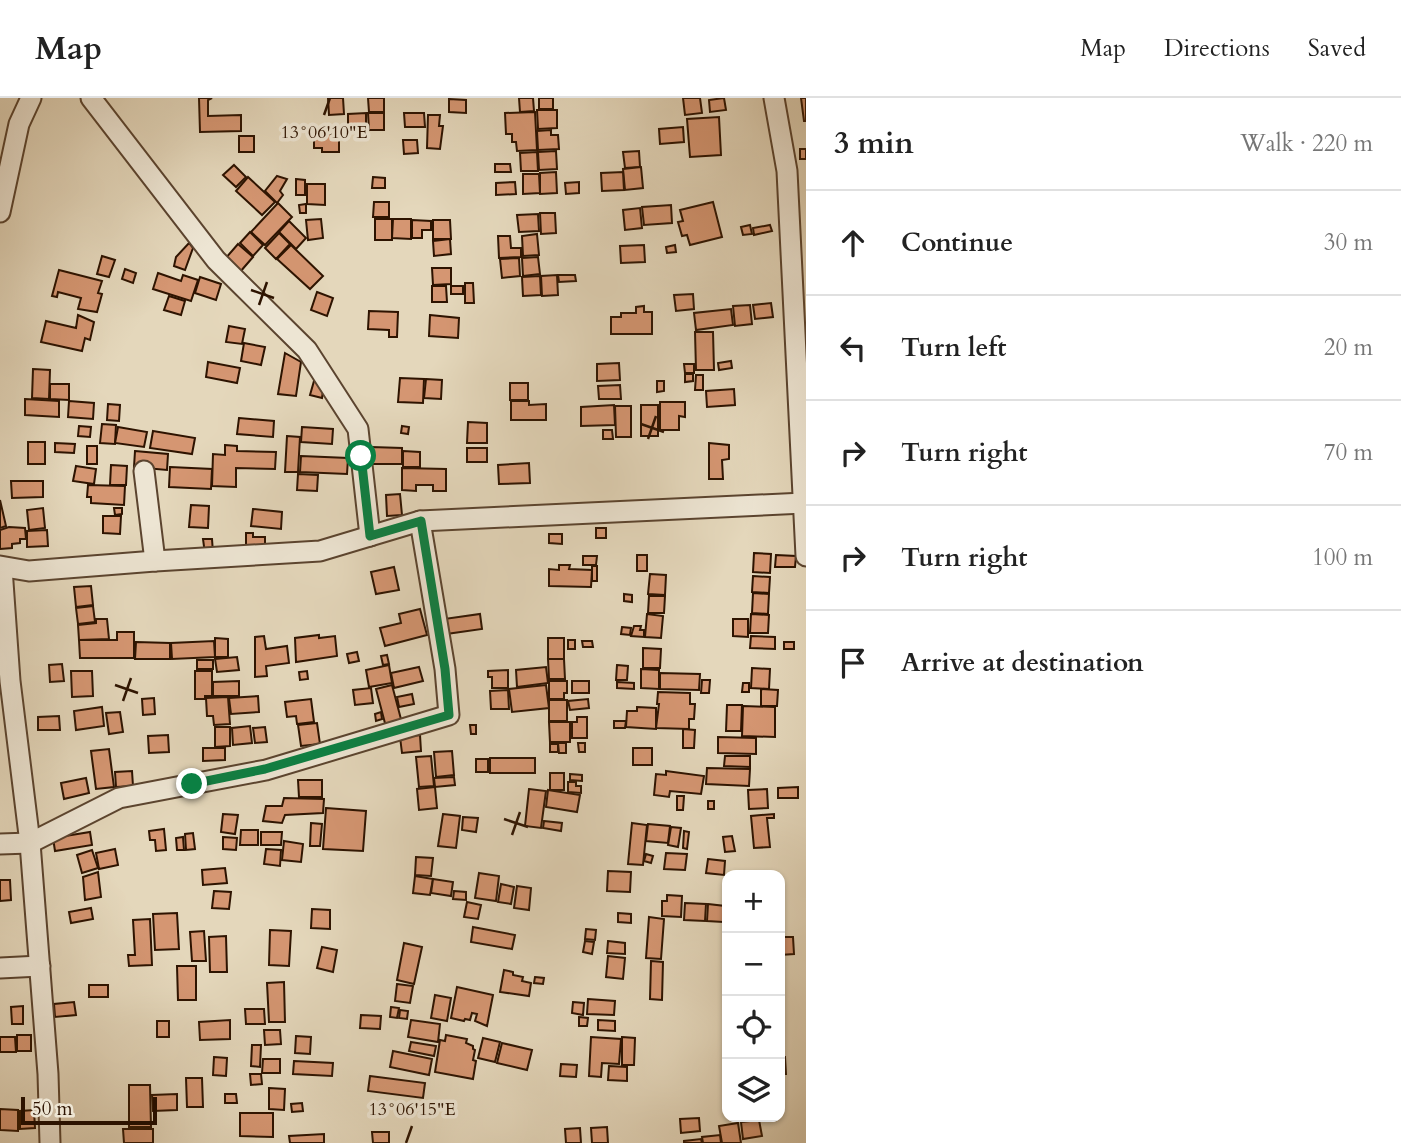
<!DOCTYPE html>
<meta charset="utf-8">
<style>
body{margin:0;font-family:Cardo,serif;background:#f2f2f2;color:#222}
.controls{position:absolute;right:21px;bottom:21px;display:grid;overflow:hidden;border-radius:14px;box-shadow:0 2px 5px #0004}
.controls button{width:63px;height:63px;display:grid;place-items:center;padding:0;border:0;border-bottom:2px solid #e0e0e0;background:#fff;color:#222;font:35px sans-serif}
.scale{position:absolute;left:21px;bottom:18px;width:136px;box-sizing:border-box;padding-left:7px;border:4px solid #2d1300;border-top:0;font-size:19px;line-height:24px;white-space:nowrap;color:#2d1300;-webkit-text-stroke:5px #ede5d3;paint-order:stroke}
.stop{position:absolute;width:21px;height:21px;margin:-16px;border:5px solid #0b8043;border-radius:50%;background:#fff}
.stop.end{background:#0b8043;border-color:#fff;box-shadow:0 2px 7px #0008}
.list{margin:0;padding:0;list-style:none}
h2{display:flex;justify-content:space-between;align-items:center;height:91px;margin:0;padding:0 28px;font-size:30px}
h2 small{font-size:23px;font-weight:400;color:#767676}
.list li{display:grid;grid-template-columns:46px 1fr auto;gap:21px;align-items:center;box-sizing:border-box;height:105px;padding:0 28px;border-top:2px solid #e0e0e0}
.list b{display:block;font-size:26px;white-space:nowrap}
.list em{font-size:23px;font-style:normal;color:#767676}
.icon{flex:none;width:38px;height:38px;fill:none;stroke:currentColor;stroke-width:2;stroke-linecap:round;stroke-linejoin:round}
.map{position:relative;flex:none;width:806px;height:1045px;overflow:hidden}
header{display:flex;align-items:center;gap:42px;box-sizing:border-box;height:98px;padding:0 35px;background:#fff;border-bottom:2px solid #e0e0e0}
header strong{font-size:33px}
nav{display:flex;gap:38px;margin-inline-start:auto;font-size:24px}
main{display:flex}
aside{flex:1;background:#fff}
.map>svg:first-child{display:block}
.building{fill:#d59672;stroke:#2d1300;stroke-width:2}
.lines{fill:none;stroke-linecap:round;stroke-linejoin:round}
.minor-casing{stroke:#5b442f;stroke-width:23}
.minor{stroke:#ede5d3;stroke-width:19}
.route{stroke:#0b8043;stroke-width:9}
.ticks{fill:none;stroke:#2d1300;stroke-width:2.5}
.ticks-label{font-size:18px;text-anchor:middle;fill:#2d1300;stroke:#ede5d3;stroke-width:7;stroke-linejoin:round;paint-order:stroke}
</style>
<header>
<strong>Map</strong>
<nav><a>Map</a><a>Directions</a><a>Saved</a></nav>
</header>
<main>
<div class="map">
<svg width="806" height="1045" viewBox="0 0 806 1045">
<rect width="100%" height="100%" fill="#e4d7bb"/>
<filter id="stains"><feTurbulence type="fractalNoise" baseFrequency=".00286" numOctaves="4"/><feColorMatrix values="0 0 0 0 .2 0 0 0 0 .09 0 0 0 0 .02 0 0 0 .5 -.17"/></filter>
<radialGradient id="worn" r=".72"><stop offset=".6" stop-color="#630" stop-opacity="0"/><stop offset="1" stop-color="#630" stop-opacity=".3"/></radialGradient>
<g class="building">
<path d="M199 0H212L208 2V18L241 17V33L200 34Z"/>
<path d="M328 0H343L344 16 329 17Z"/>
<path d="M368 0H384V14H369Z"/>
<path d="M519 0H533L534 13 520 14Z"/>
<rect x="539" y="0" width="14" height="11"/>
<path d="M683 0H700L702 15 685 17Z"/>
<path d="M724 0 726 12 710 14 709 2Z"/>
<path d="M801 0H806V23H804Z"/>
<path d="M449 1 466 2V15L449 14Z"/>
<path d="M537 12H557V30L538 31Z"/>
<path d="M535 14 537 52 517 53 516 44H512V36H506L505 15Z"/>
<path d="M366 15V31L348 32V16Z"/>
<path d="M368 15H384V32H369Z"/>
<path d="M404 15H424L425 29H405Z"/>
<path d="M428 17H440L439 28H443L440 51 427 50Z"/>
<path d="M719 19 721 57 690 59 687 21Z"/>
<path d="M683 29 684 44 660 46 659 31Z"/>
<path d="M551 32V37H558L559 51 538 52 537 33Z"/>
<path d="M314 36H339V54H322V50H314Z"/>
<rect x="239" y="38" width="15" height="16"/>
<path d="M403 42H417L418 55 404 56Z"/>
<rect x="800" y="51" width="6" height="10"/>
<path d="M556 53 557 71 539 72 538 54Z"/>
<path d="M639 53 640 69 625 70 623 54Z"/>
<path d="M537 54 538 73H521L520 55Z"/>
<path d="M495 66H510L511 74H495Z"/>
<path d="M234 67 246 79 236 89 223 77Z"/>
<path d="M641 69 643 90 625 92 623 71Z"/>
<path d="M556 74 557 95 540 96V75Z"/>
<path d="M623 74 624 92 602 93 601 75Z"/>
<path d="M523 76H539L540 95 523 96Z"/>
<path d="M277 78 287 81 280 93 283 97 277 105 265 93Z"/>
<path d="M248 79 275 104 262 117 236 93Z"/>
<path d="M373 79 385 80V90H372Z"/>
<path d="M296 81 305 82V97H296Z"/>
<path d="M515 84 516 96 496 97V85Z"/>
<path d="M579 84V95L566 96 565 85Z"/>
<path d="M307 86H325V107L307 106Z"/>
<path d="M374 104H389V119H373Z"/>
<path d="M713 104 722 139 690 147 687 137 682 138 678 124 683 123 680 112Z"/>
<path d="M278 105 292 119 265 147 251 134Z"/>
<path d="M306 106V115H300L299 107Z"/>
<path d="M671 107 672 125 644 127 642 109Z"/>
<path d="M640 110 642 130 625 132 623 112Z"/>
<path d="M540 115H555L556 135 541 136Z"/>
<path d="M538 116 539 133 519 134 517 117Z"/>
<path d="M321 121 323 140 308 142 306 122Z"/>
<rect x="375" y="121" width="17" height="21"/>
<path d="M393 121H411V141L392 140Z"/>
<path d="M412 122 431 123V132H422V140H412Z"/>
<path d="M433 122H450L451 141H433Z"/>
<path d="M289 123 306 140 296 151 279 134Z"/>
<path d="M750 127 752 136 743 137 741 129Z"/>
<path d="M770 127 772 133 754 137 753 130Z"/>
<path d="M250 134 263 147 253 158 240 145Z"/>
<path d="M279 135 290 146 276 161 265 150Z"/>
<path d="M537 136 539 157 523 158 522 138Z"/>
<path d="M498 138H510L511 150H521V159L499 160Z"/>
<path d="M450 141 451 156 434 158 433 143Z"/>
<path d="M189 145 193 150 185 172 174 168 176 159Z"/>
<path d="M238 146 253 159 240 174 225 161Z"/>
<path d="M291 147 323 178 310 191 277 161Z"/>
<path d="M644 147 645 164 621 165 620 148Z"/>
<path d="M675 147 676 154 667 155 666 149Z"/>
<path d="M102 158 115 162 109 179 97 176Z"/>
<path d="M538 159 540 176 523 178 522 160Z"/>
<path d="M519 160 520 178 502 180 500 161Z"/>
<path d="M432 170H451V186L433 187Z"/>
<path d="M125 171 136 175 133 185 122 181Z"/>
<path d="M59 172 102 183 98 195 102 196 97 214 78 211 81 200 58 194 57 199 52 198Z"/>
<path d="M158 175 181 183 183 177 198 182 191 203 153 191Z"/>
<path d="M557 177 558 197 542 198 541 178Z"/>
<path d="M558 177H575L576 183 559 184Z"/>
<path d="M540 178 541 197 523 198 522 179Z"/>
<path d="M200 179 221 186 216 202 195 195Z"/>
<path d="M465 185H473L474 205H465Z"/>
<path d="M432 188H446L447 204H432Z"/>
<rect x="451" y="188" width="12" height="8"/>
<path d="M317 194 333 200 327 218 311 212Z"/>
<path d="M693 196 694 211 676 213 674 197Z"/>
<path d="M169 198 185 203 181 217 164 212Z"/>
<path d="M771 205 773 219 755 221 753 207Z"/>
<path d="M750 207 752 226 735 228 733 208Z"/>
<path d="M644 208V214H652V236H611V219H621V215H636V209Z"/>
<path d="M731 211 733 227 696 232 694 215Z"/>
<path d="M369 213 398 214 397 239H389V232L368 231Z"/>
<path d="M78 217 94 224 90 242 85 240 82 253 41 244 46 223 76 230Z"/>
<path d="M430 217 459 220 458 240 429 238Z"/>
<path d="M229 228 245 231 242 246 226 244Z"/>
<path d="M695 234H713L714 272H696Z"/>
<path d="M244 245 265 249 261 267 241 263Z"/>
<path d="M285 255 301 264 296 298 278 296Z"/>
<path d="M731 263 732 270 719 272 718 265Z"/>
<path d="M208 264 240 270 237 285 206 279Z"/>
<path d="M619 265 620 282 597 283V266Z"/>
<path d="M684 266H694V275H685Z"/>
<path d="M33 271 50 272 49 301 32 300Z"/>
<path d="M316 276 324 286 322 300 310 297Z"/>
<path d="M685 276H693V283L685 284Z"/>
<path d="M696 277H703V292H695Z"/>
<path d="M400 280 424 281 423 305 398 304Z"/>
<path d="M426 281 442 282 441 301 424 300Z"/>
<path d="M657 283H664V293L657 294Z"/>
<rect x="510" y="285" width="18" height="17"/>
<path d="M50 286H69V302L50 301Z"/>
<path d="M620 287 621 301H599L598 288Z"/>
<path d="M734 291 735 307 707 309 706 293Z"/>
<path d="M25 301 59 303V319L25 317Z"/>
<path d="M69 303 94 305 93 321 68 319Z"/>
<path d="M511 303H529V307L546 306V322H511Z"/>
<path d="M660 304H685V319L679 318V332H660Z"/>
<path d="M108 306 120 307 119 323 107 322Z"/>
<path d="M614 307 615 327 581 328V309Z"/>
<rect x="641" y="307" width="17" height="31"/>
<path d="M615 308H631V339H616Z"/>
<path d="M239 320 274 323 273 339 237 336Z"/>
<path d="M468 324 487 325V345H467Z"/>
<path d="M102 326 116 327 115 346 100 345Z"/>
<path d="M79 328 91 329 90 339 78 338Z"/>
<path d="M402 328 409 329 408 336 401 335Z"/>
<path d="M118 329 147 334 144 349 115 345Z"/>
<path d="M302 329 333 331 332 346 301 344Z"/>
<path d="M603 332H612L613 341H603Z"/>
<path d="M153 333 195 340 192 356 150 350Z"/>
<path d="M287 338 300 339 298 374H285Z"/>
<rect x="28" y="344" width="17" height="22"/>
<path d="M55 345 75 346 74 355 55 354Z"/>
<path d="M709 345 729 347V361L722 362 723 381H709Z"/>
<path d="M225 347 237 348V353L276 354 275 371 236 370V389L212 388 213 356 225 357Z"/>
<rect x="87" y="348" width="10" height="18"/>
<path d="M371 349 402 350V366H371Z"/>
<rect x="467" y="350" width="20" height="14"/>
<path d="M135 353 168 356 167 372 134 369Z"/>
<path d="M403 353 420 354V369H403Z"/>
<path d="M301 358 348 360 347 376 300 374Z"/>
<path d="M529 365 530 385 499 386 498 367Z"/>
<path d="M111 367 127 368 126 387H110Z"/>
<path d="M76 368 96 371 94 386 73 383Z"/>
<path d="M170 369 212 371 211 391 169 389Z"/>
<path d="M402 370 446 371V393H433V387H416V393L402 392Z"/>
<path d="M298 376 318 377 317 393 297 392Z"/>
<path d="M11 383H43V399L12 400Z"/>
<path d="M88 387 125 388 124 407 91 405V399H87Z"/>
<path d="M400 396 402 417 387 418 386 397Z"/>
<path d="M0 402 6 428 0 430Z"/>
<path d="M191 407 209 408 208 430 189 429Z"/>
<path d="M43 410 45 430 29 432 27 412Z"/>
<path d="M114 410H122V416L115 417Z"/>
<path d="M253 411 282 414 281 431 251 428Z"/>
<path d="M103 418H121L120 436 103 435Z"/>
<path d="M9 429 25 430 26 441H20V445L12 446V450L0 451V432Z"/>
<rect x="596" y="430" width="10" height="10"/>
<path d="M47 432 48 448 27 449V433Z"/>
<path d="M246 435H253V439H265V447H246Z"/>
<path d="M549 436H562V446L549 445Z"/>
<path d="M203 441H212L213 455 205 456Z"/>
<path d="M754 455 771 456 770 475 753 474Z"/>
<rect x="637" y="457" width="10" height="16"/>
<path d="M776 457 796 458 795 469H775Z"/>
<path d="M583 458H597L596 467H583Z"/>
<path d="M559 467H570L569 471 592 472 591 489 549 488V471L559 472Z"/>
<rect x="592" y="468" width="5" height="15"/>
<path d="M394 469 399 492 376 496 371 474Z"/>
<path d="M650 476 666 477 665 497 648 496Z"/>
<path d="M753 478 770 479 769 495 752 494Z"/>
<path d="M91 488 93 507 76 509 74 489Z"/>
<path d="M753 495 769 496 768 516 752 515Z"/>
<path d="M624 496 632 497V504L624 503Z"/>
<path d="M649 498H665L664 515H648Z"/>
<path d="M93 508 95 524 78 526 76 510Z"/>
<path d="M420 511 427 537 385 548 380 530 401 525 399 516Z"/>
<path d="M480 516 482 531 439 537 437 522Z"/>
<path d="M647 516 663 518 661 540 645 539Z"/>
<path d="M751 516 769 517 768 535H750Z"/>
<path d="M96 521H107L109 541 79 542 78 527 96 525Z"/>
<path d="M733 521H748V539L733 538Z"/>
<path d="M634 528H641L640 532H644V539L631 538Z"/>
<path d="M622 529 631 530 630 537 621 536Z"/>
<path d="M117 534H134V560H80L79 542H117Z"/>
<path d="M319 537V540L335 538 337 558 296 564 295 540Z"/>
<path d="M264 538 266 551 287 548 289 565 266 568 267 578 255 579V539Z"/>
<path d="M751 538 775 539V551L750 550Z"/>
<path d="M215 540 228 541V559H215Z"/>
<rect x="548" y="540" width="16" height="21"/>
<rect x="568" y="542" width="7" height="9"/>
<path d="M214 543 215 559 172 561 171 545Z"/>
<path d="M582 543H592L593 549H583Z"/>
<path d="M136 544 170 545V561H135Z"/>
<rect x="784" y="544" width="10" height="7"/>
<path d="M643 550 661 551 660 570H643Z"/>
<path d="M357 554 359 563 349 565 347 556Z"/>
<path d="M387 557 389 566 383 567 381 558Z"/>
<path d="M237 559 239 572 217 574 215 561Z"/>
<path d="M548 561H564L565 581H549Z"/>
<rect x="197" y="562" width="16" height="9"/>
<path d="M62 566 64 583 50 584 49 567Z"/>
<path d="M389 567 392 585 369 589 366 572Z"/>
<path d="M617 567 628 568 627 582H616Z"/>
<path d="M419 569 423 583 394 590 391 575Z"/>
<path d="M546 569 548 585 517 589 516 572Z"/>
<path d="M752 570 770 571 769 591 751 590Z"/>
<path d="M641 571 659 572V591L641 590Z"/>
<path d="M508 572V590H492V579H488V573Z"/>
<path d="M71 573H92L93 598 72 599Z"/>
<path d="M195 573H212V598H205V601H195Z"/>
<path d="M307 573 308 581 300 582 299 574Z"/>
<path d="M660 575 700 576 699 592 660 591Z"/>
<path d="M702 582H710L709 595H701Z"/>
<path d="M239 583V598H213V584Z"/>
<path d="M549 583H567V595H564V601H549Z"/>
<rect x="572" y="583" width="17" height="12"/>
<path d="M617 584 634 585V591L617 590Z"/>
<path d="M743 585H749V594H742Z"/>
<path d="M392 587 402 625 386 629 376 591Z"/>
<path d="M546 587 549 610 512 614 509 591Z"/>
<path d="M371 590 373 605 355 607 353 592Z"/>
<path d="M761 591 778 592 777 608H761Z"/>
<path d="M508 592 509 611H491L490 593Z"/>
<path d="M658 594 690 595V606H695L694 621H689V631L656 630 659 606H657Z"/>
<path d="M412 596 414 606 399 609 397 599Z"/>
<path d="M258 598 259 614 231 616 229 600Z"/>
<path d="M228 599 230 626 214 627 213 618H207L206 600Z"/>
<path d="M154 600 155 616 143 617 142 601Z"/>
<path d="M311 601 314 624 297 626 296 618 287 619 285 604Z"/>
<path d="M588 601 589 610 570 612 568 603Z"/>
<rect x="549" y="602" width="18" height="21"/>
<path d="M727 607H742L741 633H726Z"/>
<path d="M743 608 775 609V639L742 638Z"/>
<path d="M102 609 104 628 76 632 74 613Z"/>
<path d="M637 609 656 610V631L626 629 627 613H637Z"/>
<path d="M120 614 123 634 109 636 106 615Z"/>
<path d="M381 614 382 621 376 623 375 616Z"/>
<path d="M59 618 60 632H38V619Z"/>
<path d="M577 619H587V640H572V624H577Z"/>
<path d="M614 623H626L625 630H614Z"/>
<path d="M549 624H570V644H550Z"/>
<path d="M317 625 320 646 301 648 298 627Z"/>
<path d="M470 627H476V636H471Z"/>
<path d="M250 628 252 645 233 647 232 630Z"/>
<path d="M215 629H230V648L215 649Z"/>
<path d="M265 629 267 644 255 645 253 630Z"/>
<path d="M683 631 695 632 694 650H683Z"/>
<path d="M168 637 169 654 149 655 148 638Z"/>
<path d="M420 637 421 653 402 655 400 639Z"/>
<path d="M718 639 756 640V656L718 655Z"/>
<path d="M558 645H566V655H559Z"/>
<path d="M578 645H585V654H579Z"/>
<rect x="550" y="646" width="8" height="8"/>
<path d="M203 650H225V662L203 663Z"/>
<rect x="633" y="650" width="19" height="17"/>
<path d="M109 651 114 689 96 691 91 653Z"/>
<path d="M452 653 454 677 436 679 434 654Z"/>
<path d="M431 658 434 688 419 689 416 659Z"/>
<path d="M725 658H750V669L724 668Z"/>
<rect x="490" y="660" width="45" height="15"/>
<rect x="476" y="661" width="12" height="13"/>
<path d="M707 670 750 671 749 688 706 686Z"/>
<path d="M132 673 133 688 116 689 115 674Z"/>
<path d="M666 673 704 678 701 696 670 693 669 699 654 697 656 676 666 677Z"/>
<rect x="550" y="675" width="14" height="17"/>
<path d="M570 676 582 677V683L570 682Z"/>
<path d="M454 679 455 687 435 689 434 680Z"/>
<path d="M86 680 89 695 64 701 61 685Z"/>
<path d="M298 682H322V699H299Z"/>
<path d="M568 684H576V688H581V695L568 694Z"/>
<path d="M435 689 437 710 419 712 417 691Z"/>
<path d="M798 689V700H778V690Z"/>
<path d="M529 691 546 693 541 730 525 728Z"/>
<path d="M767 691 768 710 749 711 748 692Z"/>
<path d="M548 692 580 697 577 714 546 709Z"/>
<path d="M677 698H684L683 712H677Z"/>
<path d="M284 700 324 701 323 715 285 717 282 725 263 723 266 708H282Z"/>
<rect x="708" y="703" width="6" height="8"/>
<path d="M326 710 366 713 363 753 323 751Z"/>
<path d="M223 716 238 717 235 736 221 734Z"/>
<path d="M443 716 460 718 456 750 438 748Z"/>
<path d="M774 716V720H767L770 749 754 750 751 718Z"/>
<path d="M463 719 478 720 476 734 462 732Z"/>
<path d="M544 723 562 725 561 733 543 730Z"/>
<path d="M311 725 322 726 320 748H310Z"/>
<path d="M632 725 647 727 643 767 628 766Z"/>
<path d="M648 726 670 728 668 745 646 743Z"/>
<path d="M671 729 681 730 678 749 668 747Z"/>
<path d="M164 731 166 752 156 753 155 742H150L149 733Z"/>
<path d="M241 732H258V747H240Z"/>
<path d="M684 733 689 734 687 751 683 750Z"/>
<path d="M90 734 92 747 55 753 53 740Z"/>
<path d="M261 734H282L281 747H261Z"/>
<path d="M193 735 195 751 186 752 185 736Z"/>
<path d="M732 738 735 753 725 754 723 739Z"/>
<path d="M183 739 184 752H177L176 740Z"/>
<path d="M223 739 237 740 236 752 223 751Z"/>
<path d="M284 743 303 746 301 764 282 762Z"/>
<path d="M115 751 118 767 99 771 96 755Z"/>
<path d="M266 751 281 752 280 768 264 766Z"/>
<path d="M92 752 98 770 82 775 77 757Z"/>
<path d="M666 755 687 756 685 772 664 771Z"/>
<path d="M646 756 653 758 651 765 644 763Z"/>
<path d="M416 759 433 760 431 778 415 777Z"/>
<path d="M708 761 725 763 724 777 706 775Z"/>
<path d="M225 770 227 785 203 787 202 772Z"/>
<path d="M608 773 631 774 630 794 607 793Z"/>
<path d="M98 774 101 799 85 802 83 779Z"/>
<path d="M479 775 499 778 496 803 475 800Z"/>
<path d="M415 778 433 781 430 797 413 795Z"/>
<path d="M433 781 453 784 451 798 431 795Z"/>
<path d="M0 782H10L11 802 0 803Z"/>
<path d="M501 786 514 789 511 806 498 804Z"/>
<path d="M517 788 531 790 529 812 514 810Z"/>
<path d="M214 793 231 794 229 811 212 810Z"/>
<path d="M454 793 466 794V802L453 801Z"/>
<path d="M667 797 682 798 681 819 662 818V803H667Z"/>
<path d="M467 804 481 807 478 821 464 819Z"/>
<path d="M685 805 706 806 705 823 684 822Z"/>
<path d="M708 806 725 808 723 824 707 823Z"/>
<path d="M91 810 93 821 71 825 69 814Z"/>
<path d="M312 811 330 812V831L311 830Z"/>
<path d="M783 814 784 839H793L794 856 780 857V815Z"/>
<path d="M177 815 179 851 155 852 153 816Z"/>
<path d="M618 815 631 816V825L618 824Z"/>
<path d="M649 819 664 821 661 861 646 860Z"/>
<path d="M150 821 152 867 129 868 128 857H135L133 822Z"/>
<path d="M473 829 515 837 512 851 471 844Z"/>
<path d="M586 831 596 832 595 842 585 841Z"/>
<path d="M270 832 291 833 289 868 269 867Z"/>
<path d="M204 833 206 863H192L190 834Z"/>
<path d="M226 838 227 874H210L209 839Z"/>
<path d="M585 843 594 844 592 856 583 854Z"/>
<path d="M608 843 625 845V856L607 855Z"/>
<path d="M404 845 422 849 414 886 397 882Z"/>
<path d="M322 849 337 852 333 874 317 870Z"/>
<path d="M608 858 625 860 623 881 606 879Z"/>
<path d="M651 863 663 864 662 902 650 901Z"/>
<path d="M177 868H196V902H178Z"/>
<path d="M504 872 513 874V877L523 879 522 883 531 885 529 898 500 894Z"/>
<path d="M535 879 544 880 543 886 534 885Z"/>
<path d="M284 884 285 924H269L267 885Z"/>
<path d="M397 886 413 888 410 905 395 903Z"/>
<rect x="89" y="887" width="19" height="12"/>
<path d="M457 889 493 897 487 928 475 923 477 916 472 915 470 922 465 921 464 923 451 920Z"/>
<path d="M435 897 451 900 447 923 431 920Z"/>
<path d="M588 901 615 903 614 917 587 916Z"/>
<path d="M74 904 76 917 55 919 54 906Z"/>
<path d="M573 904 584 905 583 917 572 915Z"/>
<path d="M23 908V926H12L11 909Z"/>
<path d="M391 909 399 910 397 920 390 919Z"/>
<path d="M245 911H264L265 926H246Z"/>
<path d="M400 912 408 913 407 921 399 920Z"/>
<path d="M361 917 381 918 380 931 360 930Z"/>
<path d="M579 919 588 920 587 928H579Z"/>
<path d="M230 922V941L200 942 199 924Z"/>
<path d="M411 922 440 926 438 944 408 939Z"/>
<path d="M598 922 615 923V933L598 932Z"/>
<rect x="157" y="923" width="12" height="16"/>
<path d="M264 932H280L281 946 265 947Z"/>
<rect x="17" y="937" width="14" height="16"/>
<path d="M446 937 467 941 466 945 473 948V951L475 952 473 962 476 963 473 981 435 974 440 942 445 943Z"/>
<path d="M296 938 311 939 310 956 295 955Z"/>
<path d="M0 939H15L16 954H0Z"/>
<path d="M591 939 621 941 619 966 602 965 601 979 589 978Z"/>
<path d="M622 939 635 940 634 967H622Z"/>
<path d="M483 940 500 944 495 964 478 960Z"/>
<path d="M411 944 436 948 434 958 409 953Z"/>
<path d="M502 945 532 952 527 972 497 965Z"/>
<path d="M252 947H261L260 969 251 968Z"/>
<path d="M393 953 432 961 429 977 390 969Z"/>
<path d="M214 959 227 960 226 978 213 977Z"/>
<path d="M780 959H785L786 976H780Z"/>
<path d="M263 961H280V975H262Z"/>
<path d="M294 963 333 965 332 978 293 976Z"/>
<path d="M561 966 577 967 576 979 560 978Z"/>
<path d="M609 968 627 969V983L608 982Z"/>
<path d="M250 976H261L262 986 251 987Z"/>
<path d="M370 978 425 985 423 1000 368 993Z"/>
<path d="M186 980H202L203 1009H187Z"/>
<path d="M129 987H150L151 1029H129Z"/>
<path d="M269 990 285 991 284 1012 269 1011Z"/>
<path d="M177 996V1012L153 1013 152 997Z"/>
<path d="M225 996H236L237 1005H225Z"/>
<path d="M302 1005 303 1013 292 1014 291 1006Z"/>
<path d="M0 1011 18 1012V1033L0 1032Z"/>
<path d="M34 1012 35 1030 20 1031V1013Z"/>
<path d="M240 1015H273V1039L240 1038Z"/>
<path d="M699 1020 700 1033 681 1035 680 1021Z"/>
<path d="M759 1022 762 1038 743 1041 741 1024Z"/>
<path d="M738 1025 741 1045H722L719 1028Z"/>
<path d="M607 1029 608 1045H592L591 1030Z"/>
<path d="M580 1030 581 1045H566L565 1031Z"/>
<path d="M123 1031H153V1045H124Z"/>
<path d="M372 1034H389V1045H373Z"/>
<path d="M324 1036V1045H290L289 1038Z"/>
<path d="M720 1037 721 1045H703L702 1039Z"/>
<path d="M701 1041 702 1045H684V1043Z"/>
</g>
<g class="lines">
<g class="minor-casing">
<g id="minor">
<path d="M91 0 216 162 307 252 358 331 370 438"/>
<path d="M774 0 787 73 806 458"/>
<path d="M0 114 19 26 31 0"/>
<path d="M144 373 155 463"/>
<path d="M0 468 29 473 155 463 320 453 420 423 804 405"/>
<path d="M2 470 10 583 30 745 48 976 50 1045"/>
<path d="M0 746 30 745 119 700 266 672 449 617 445 571 420 423"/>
<path d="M0 870 40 868"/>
</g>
</g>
<use href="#minor" class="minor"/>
</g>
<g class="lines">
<path class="route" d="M192 686 265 671 449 617 445 571 421 423 370 438 361 358"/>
</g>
<path class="ticks" d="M324 17 330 0M251 192 274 200M259 207 267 184M641 326 664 334M648 341 656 318M115 587 138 595M123 603 131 580M504 721 528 729M512 737 520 714M406 1045 412 1028"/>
<g class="ticks-label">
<text x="324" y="40">13°06'10"E</text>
<text x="412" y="1017">13°06'15"E</text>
</g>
<rect width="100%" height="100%" filter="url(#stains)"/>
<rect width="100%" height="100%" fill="url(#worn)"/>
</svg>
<div class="controls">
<button>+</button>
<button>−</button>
<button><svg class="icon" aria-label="locate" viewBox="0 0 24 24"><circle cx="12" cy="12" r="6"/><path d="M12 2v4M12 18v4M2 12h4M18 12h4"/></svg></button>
<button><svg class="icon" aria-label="layers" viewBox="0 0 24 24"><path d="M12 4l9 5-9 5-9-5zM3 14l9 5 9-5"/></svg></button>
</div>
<div class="scale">50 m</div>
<div class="stop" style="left:361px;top:358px"></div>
<div class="stop end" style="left:192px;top:686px"></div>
</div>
<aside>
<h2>3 min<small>Walk · 220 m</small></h2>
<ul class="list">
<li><svg class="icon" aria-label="ahead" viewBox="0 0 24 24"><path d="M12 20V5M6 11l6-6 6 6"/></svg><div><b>Continue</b></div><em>30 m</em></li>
<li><svg class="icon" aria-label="left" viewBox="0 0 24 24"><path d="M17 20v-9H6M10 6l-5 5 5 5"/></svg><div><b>Turn left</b></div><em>20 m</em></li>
<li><svg class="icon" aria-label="right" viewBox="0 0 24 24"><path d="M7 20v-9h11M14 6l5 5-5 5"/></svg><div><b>Turn right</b></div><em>70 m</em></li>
<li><svg class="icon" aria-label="right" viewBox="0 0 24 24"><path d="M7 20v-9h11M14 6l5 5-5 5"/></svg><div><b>Turn right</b></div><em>100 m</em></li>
<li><svg class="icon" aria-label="arrive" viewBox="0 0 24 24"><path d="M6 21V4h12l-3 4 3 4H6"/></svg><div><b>Arrive at destination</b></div></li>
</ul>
</aside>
</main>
